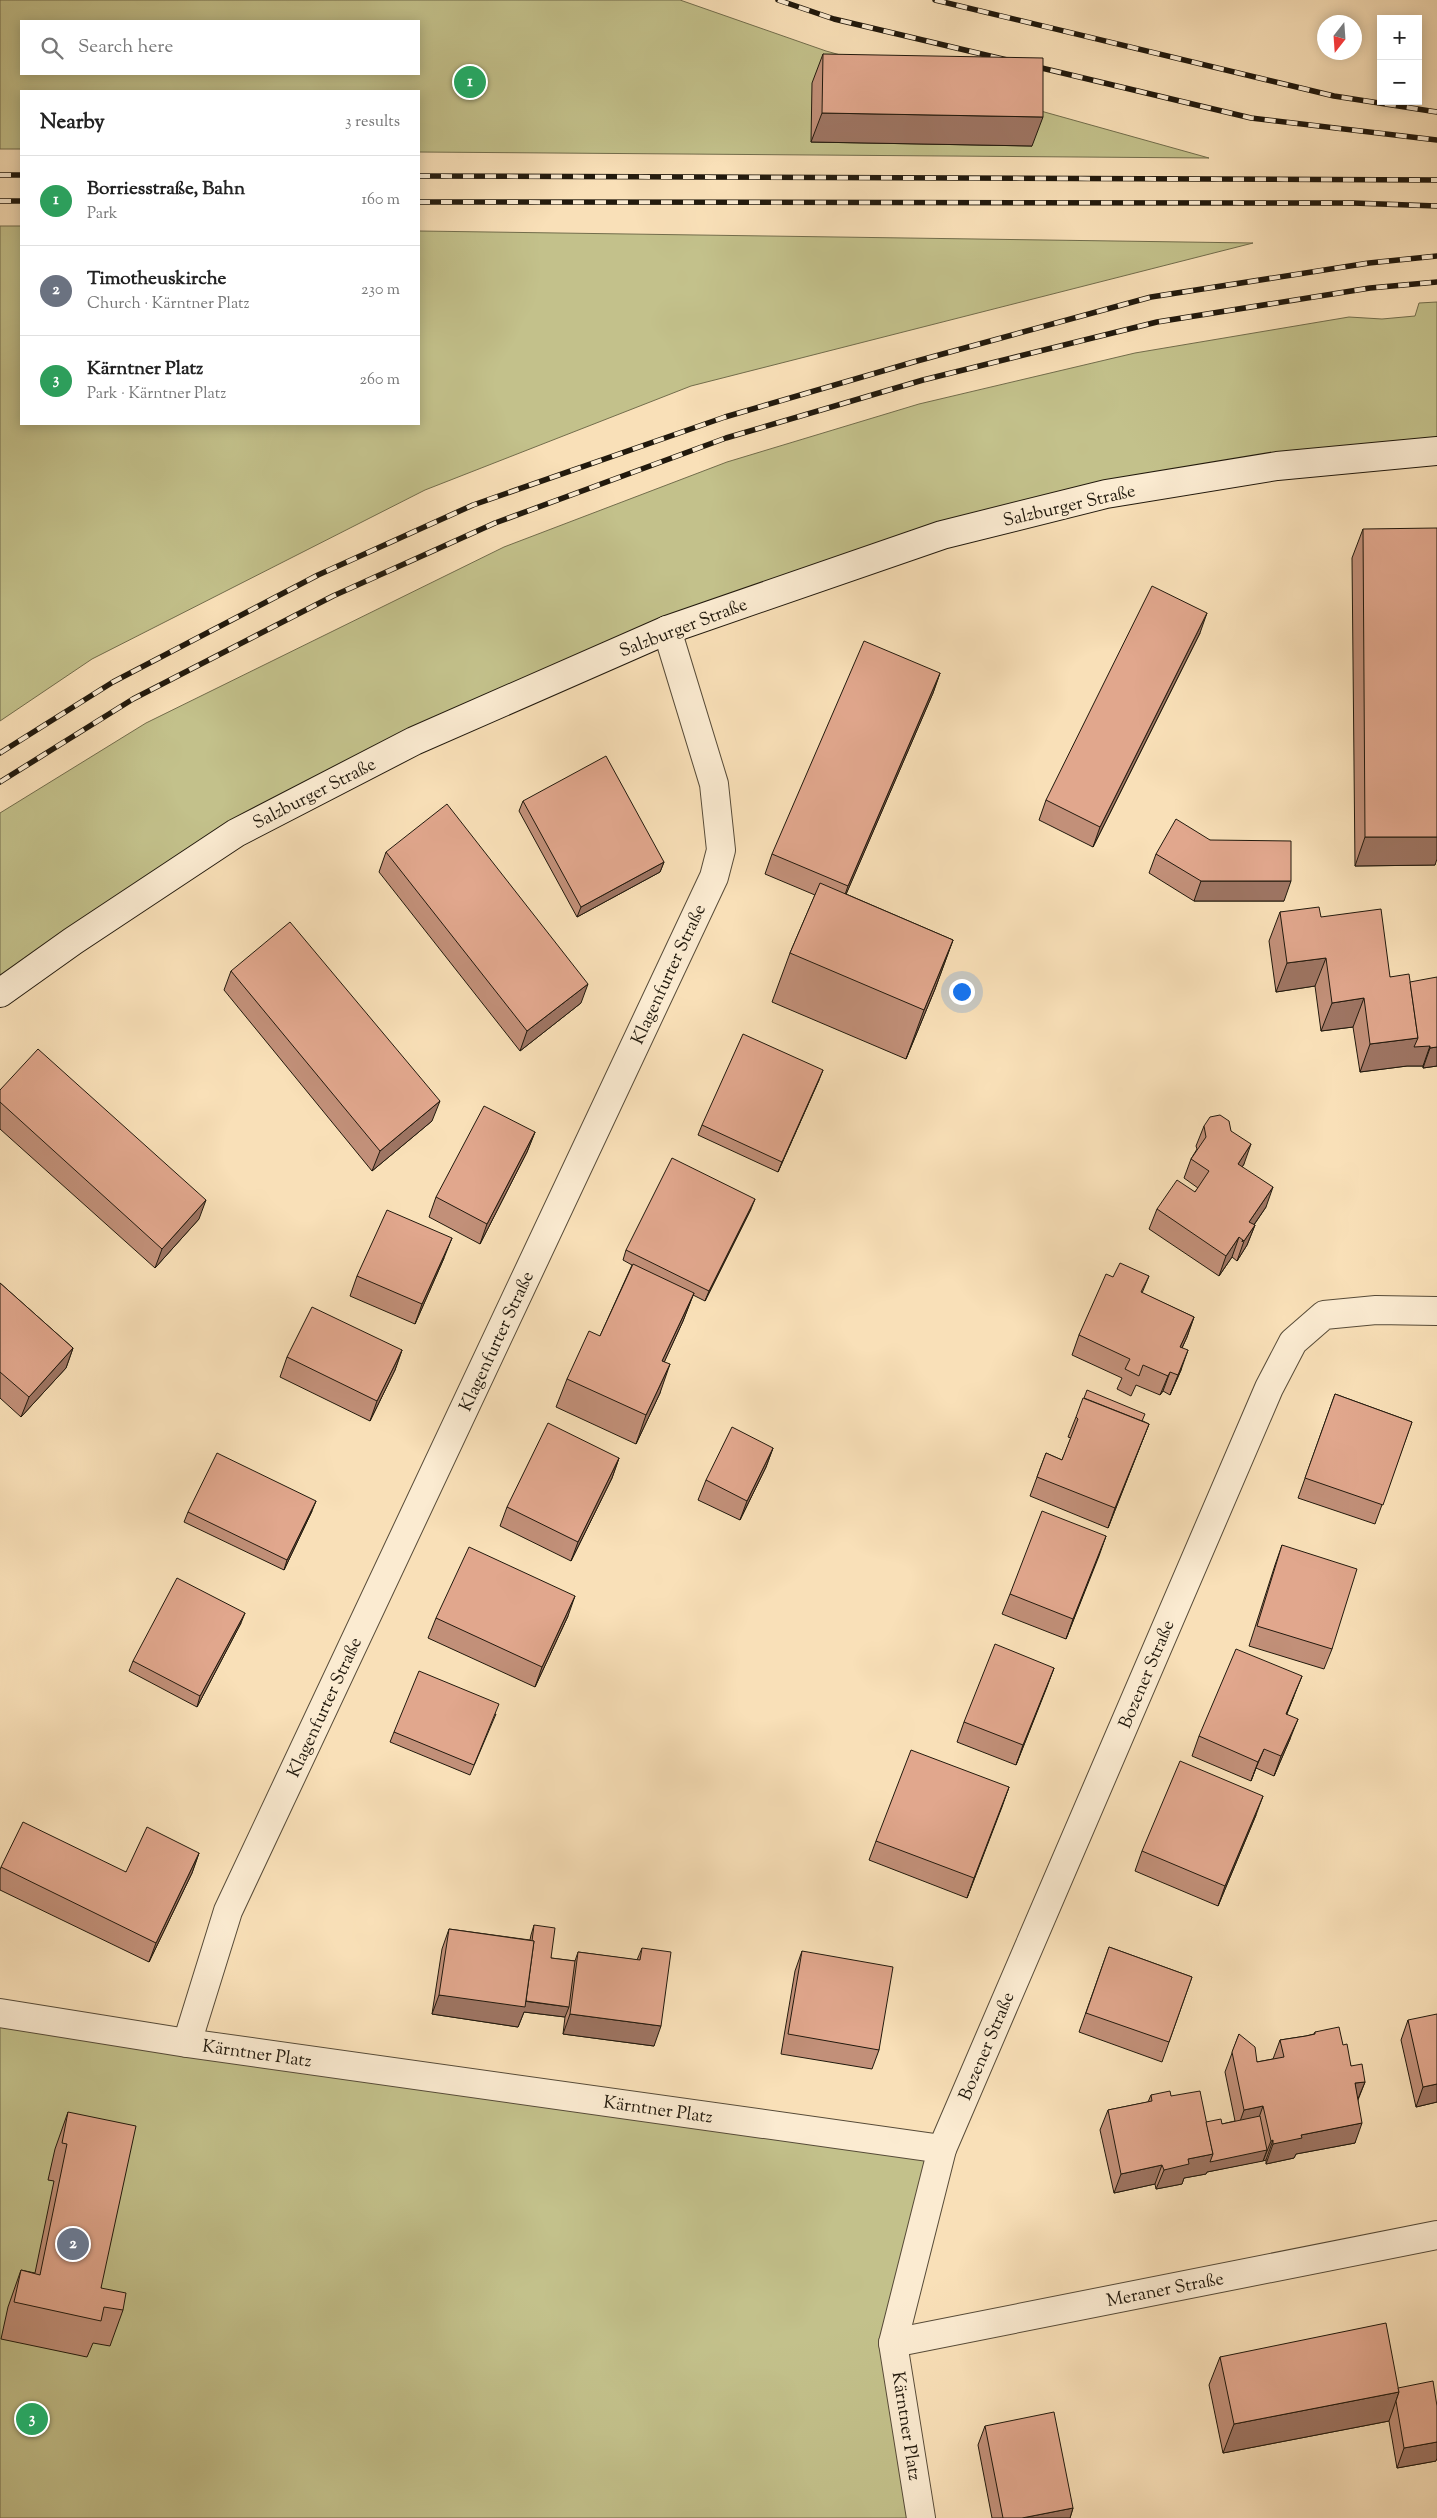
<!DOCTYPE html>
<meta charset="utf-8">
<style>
body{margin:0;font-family:"Sorts Mill Goudy",serif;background:#f6f6f6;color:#222}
.controls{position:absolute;right:15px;top:15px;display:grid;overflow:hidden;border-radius:0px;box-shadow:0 2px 12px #0003}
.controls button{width:45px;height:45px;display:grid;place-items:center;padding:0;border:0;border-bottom:1px solid #e0e0e0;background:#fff;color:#222;font:25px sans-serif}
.compass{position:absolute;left:1317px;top:15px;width:45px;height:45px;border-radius:50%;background:#fff;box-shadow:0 2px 12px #0003;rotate:197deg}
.you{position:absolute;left:961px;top:991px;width:18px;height:18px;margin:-12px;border:4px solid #fff;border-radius:50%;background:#1a73e8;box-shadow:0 0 0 8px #1a73e833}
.badge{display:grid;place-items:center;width:32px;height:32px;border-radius:50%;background:#b45309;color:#fff;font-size:16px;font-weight:700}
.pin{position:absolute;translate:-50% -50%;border:2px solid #fff;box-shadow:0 1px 5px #0006}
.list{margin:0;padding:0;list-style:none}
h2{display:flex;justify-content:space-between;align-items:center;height:65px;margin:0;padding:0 20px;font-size:21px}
h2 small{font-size:16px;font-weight:400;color:#767676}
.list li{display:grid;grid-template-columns:32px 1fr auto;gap:15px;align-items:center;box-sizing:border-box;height:90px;padding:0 20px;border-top:1px solid #e0e0e0}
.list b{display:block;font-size:19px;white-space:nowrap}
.list p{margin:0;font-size:16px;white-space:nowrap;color:#767676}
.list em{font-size:16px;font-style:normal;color:#767676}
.icon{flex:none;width:28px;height:28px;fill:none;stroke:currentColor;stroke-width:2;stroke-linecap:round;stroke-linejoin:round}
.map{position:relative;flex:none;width:1437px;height:2518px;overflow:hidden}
.search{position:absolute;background:#fff;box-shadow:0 2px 12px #0003;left:20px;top:20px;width:400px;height:55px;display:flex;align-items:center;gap:12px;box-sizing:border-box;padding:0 18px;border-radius:0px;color:#767676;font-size:19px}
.panel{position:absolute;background:#fff;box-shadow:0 2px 12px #0003;left:20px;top:90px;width:400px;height:335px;border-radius:0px}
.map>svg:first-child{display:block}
.green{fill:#c3c18b;stroke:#726d4c;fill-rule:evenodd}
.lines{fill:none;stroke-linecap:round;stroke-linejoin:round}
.street-casing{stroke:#574b38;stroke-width:30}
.secondary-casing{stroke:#21190d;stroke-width:30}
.street{stroke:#fbebd1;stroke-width:28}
.secondary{stroke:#fbebd1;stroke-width:28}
.rail-casing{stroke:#21190d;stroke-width:5.5}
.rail{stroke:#fbebd1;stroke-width:4;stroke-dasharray:11;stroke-linecap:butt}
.wall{fill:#c29079;stroke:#21190d}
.shaded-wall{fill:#9e7563;stroke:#21190d}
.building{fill:#e1a78d;stroke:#21190d}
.labels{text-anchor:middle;stroke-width:5;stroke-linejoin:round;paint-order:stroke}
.street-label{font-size:18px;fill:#21190d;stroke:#fbebd1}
</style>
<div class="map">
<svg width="1437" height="2518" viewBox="0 0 1437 2518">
<rect width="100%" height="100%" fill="#f9e0b8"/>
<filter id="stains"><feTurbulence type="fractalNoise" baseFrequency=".004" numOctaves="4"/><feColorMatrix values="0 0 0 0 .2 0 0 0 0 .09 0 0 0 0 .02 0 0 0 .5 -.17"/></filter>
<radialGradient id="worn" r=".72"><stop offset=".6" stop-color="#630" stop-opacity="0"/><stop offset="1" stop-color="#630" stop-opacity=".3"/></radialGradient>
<g class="green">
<path d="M0 0H680L826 51 1209 158 419 152V91H21V149H0ZM21 21H419V74H21Z"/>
<path d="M0 226H21V424H419V231L1253 243 691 386 425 490 92 659 0 721Z"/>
<path d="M1437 302V451L1106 494 667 630 236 833 0 993V813L146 723 504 547 727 462 919 404 1135 353 1349 317 1382 319 1415 316 1419 303Z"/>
<path d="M0 2013 942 2149 893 2343 918 2518H0Z"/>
</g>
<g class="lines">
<g class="street-casing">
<g id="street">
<path d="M0 2013 187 2043 942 2149"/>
<path d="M187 2043 228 1911 714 877 721 850 714 784 667 630"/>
<path d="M893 2343 1437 2235"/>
<path d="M921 2518 893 2343 942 2149 1269 1388 1293 1342 1324 1315 1376 1310 1437 1311"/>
</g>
</g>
<g class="secondary-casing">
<path id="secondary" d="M0 993 73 941 236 833 414 741 667 630 942 535 1106 494 1277 466 1437 451"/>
</g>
<use href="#street" class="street"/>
<use href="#secondary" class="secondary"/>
<g class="rail-casing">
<g id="rail">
<path d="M778 0 834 19 1007 60"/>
<path d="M935 0 1334 96 1437 112"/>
<path d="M1029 65 1251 118 1437 140"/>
<path d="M0 175H21"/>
<path d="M419 176 1437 180"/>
<path d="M0 201H21"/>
<path d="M419 202 1353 203 1437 206"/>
<path d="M0 753 113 682 318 575 473 505 725 417 917 361 1151 297 1369 263 1437 256"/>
<path d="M0 782 133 699 333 596 495 523 726 438 923 380 1157 322 1370 288 1437 282"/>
</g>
</g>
<use href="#rail" class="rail"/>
</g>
<g class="wall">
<path d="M823 54 1032 146 811 142 812 83Z"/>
<path d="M1363 529 1435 865 1355 866 1352 558Z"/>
<path d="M1200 633 1093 847 1039 820 1046 800Z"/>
<path d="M940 673 933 693 846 894 953 940 935 989 906 1059 772 1002 790 953 815 895 765 874 772 854Z"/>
<path d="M523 801 664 862 660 872 577 917 519 811Z"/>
<path d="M1210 840 1284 901H1194L1149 873 1156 854Z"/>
<path d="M386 852 581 1003 520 1051 379 872Z"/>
<path d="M1280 912 1321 917 1390 977 1410 982 1437 1066 1423 1068V1066H1407L1360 1072 1353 1027 1321 1031 1315 986 1276 992 1269 941Z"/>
<path d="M231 971 432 1121 372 1171 224 990Z"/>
<path d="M819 1080 778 1172 698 1135 702 1125Z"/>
<path d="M0 1090 199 1219 155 1268 0 1129Z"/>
<path d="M1204 1126 1231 1131 1244 1164 1242 1167 1266 1207 1254 1225H1255L1247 1245 1237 1261 1232 1257 1219 1276 1149 1229 1157 1209 1195 1192 1198 1188 1184 1178 1191 1159 1197 1149 1196 1146Z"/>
<path d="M535 1132 527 1152 480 1244 429 1217 436 1197Z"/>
<path d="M751 1209 705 1301 693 1295 683 1321 664 1362 660 1393 636 1444 556 1407 567 1379 600 1336 632 1265 623 1260 626 1250Z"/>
<path d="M444 1258 415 1324 350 1296 357 1276Z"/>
<path d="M1149 1276 1142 1293 1194 1317 1187 1337 1182 1348 1181 1370 1170 1395 1163 1391 1160 1395 1136 1385 1131 1396 1117 1389 1122 1378 1072 1355 1079 1335 1113 1277Z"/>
<path d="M0 1283 73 1348 66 1368 21 1417 0 1398Z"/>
<path d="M402 1350 395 1370 370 1421 280 1377 287 1357Z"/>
<path d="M1335 1394 1412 1422 1375 1524 1298 1498Z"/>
<path d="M1076 1417 1143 1421 1149 1424 1108 1528 1030 1496 1046 1453 1062 1460 1071 1438 1068 1437Z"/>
<path d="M773 1448 766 1467 740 1520 698 1500 706 1480Z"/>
<path d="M619 1458 612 1478 571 1561 500 1526 507 1507Z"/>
<path d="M312 1511 284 1570 184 1522 188 1512Z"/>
<path d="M1106 1536 1066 1639 1002 1614 1010 1594Z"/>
<path d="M1282 1545 1332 1649 1324 1669 1249 1646 1275 1565Z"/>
<path d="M568 1616 535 1687 428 1638 436 1618Z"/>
<path d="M241 1623 197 1707 129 1671 133 1661Z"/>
<path d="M1054 1668 1016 1765 957 1742 964 1722Z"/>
<path d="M1294 1696 1287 1714 1290 1739 1274 1776 1256 1768 1251 1781 1192 1756 1199 1736Z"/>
<path d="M496 1714 470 1775 390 1742 394 1732Z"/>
<path d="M1009 1787 967 1898 869 1860 876 1841Z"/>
<path d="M1256 1815 1218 1906 1135 1871 1142 1851Z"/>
<path d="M199 1853 192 1873 149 1962 0 1890V1870L1 1867 126 1872Z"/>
<path d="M534 1925 551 1958 575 1961 578 1952 637 1960 642 1948 654 2046 563 2034 565 2017 524 2012 518 2027 432 2014 442 1949 449 1929 530 1940 531 1935Z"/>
<path d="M1109 1947 1192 1977 1162 2062 1079 2032Z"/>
<path d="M802 1951 879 2050 872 2069 781 2054 795 1971Z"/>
<path d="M1408 2020 1437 2102 1416 2107 1401 2040Z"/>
<path d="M1315 2032 1343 2045 1351 2066 1365 2082 1358 2100 1355 2143 1296 2154 1294 2158 1266 2164V2160L1207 2172 1206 2174 1184 2178 1182 2184 1156 2189 1155 2184 1114 2193 1100 2130 1108 2110 1148 2102 1151 2095 1171 2096 1206 2122 1222 2124 1235 2121 1225 2072 1239 2034 1257 2062 1273 2059 1280 2040 1306 2036 1314 2034Z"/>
<path d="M68 2112 101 2288 123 2310 110 2346 93 2343 87 2357 1 2339 8 2307 21 2270 35 2273 54 2181 48 2180 55 2149Z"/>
<path d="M1220 2357 1398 2388 1436 2461 1397 2468 1389 2421 1223 2453 1209 2385Z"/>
<path d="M985 2426 1073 2508 1070 2518H992L978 2445Z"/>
</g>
<g class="shaded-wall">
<path d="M822 113 1043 117 1032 146 811 142Z"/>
<path d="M1207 613 1200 633 1093 847 1100 827Z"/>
<path d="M940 673 933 693 841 906 848 886Z"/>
<path d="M1365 837H1437V859L1435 865 1355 866Z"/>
<path d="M664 862 660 872 577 917 581 907Z"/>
<path d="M1201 881H1291L1284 901H1194Z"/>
<path d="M953 940 935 989 906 1059 924 1010Z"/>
<path d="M1326 958 1315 986 1276 992 1287 963Z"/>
<path d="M588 984 581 1003 520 1051 527 1031Z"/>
<path d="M1364 998 1353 1027 1321 1031 1332 1003Z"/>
<path d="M1418 1038 1430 1046 1423 1066H1407L1360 1072 1370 1044Z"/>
<path d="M1437 1047V1066L1423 1068 1430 1048Z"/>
<path d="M823 1070 819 1080 778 1172 782 1162Z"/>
<path d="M440 1101 432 1121 372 1171 380 1151Z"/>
<path d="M535 1132 527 1152 480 1244 487 1224Z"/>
<path d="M1251 1144 1244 1164 1231 1184 1238 1164Z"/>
<path d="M1273 1187 1266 1207 1242 1242 1249 1222Z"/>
<path d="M755 1199 751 1209 705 1301 709 1291Z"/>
<path d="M206 1200 199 1219 155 1268 162 1249Z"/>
<path d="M1255 1225 1247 1245 1237 1261 1244 1241Z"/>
<path d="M1239 1237 1232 1257 1219 1276 1226 1256Z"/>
<path d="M452 1238 444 1258 415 1324 422 1304Z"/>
<path d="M694 1293 683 1321 652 1389 662 1361Z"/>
<path d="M1194 1317 1187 1337 1173 1367 1180 1347Z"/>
<path d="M73 1348 66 1368 21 1417 29 1397Z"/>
<path d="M402 1350 395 1370 370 1421 377 1401Z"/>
<path d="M1188 1350 1181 1370 1170 1395Z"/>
<path d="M670 1364 660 1393 636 1444 646 1415Z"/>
<path d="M1170 1372 1163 1391 1160 1395 1168 1376Z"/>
<path d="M1149 1424 1141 1444 1108 1528 1115 1508Z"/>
<path d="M773 1448 766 1467 740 1520 747 1501Z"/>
<path d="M619 1458 612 1478 571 1561 578 1542Z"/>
<path d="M316 1501 312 1511 284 1570 287 1560Z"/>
<path d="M1106 1536 1099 1556 1066 1639 1073 1619Z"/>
<path d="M575 1596 568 1616 535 1687 542 1667Z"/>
<path d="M245 1613 241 1623 197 1707 200 1696Z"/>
<path d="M1054 1668 1047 1687 1016 1765 1023 1745Z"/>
<path d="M1302 1676 1294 1696 1278 1734 1286 1714Z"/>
<path d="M1298 1719 1290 1739 1274 1776 1281 1756Z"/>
<path d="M1264 1749 1256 1768 1251 1781 1258 1762Z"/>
<path d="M1009 1787 1002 1807 967 1898 974 1878Z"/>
<path d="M1263 1796 1256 1815 1218 1906 1225 1886Z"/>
<path d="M199 1853 192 1873 149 1962 156 1943Z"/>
<path d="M439 1995 523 2001 569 2007 565 2017 524 2012 518 2027 432 2014Z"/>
<path d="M570 2014 661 2026 654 2046 563 2034Z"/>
<path d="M1365 2082 1357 2101 1355 2083Z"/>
<path d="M1437 2084V2102L1416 2107 1423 2087Z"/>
<path d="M1263 2106 1256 2126 1237 2130 1244 2110Z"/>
<path d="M1362 2123 1355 2143 1296 2154 1294 2158 1266 2164 1273 2144 1301 2135Z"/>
<path d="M1273 2140 1266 2160 1263 2161 1271 2141Z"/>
<path d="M1267 2150 1263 2161 1207 2172 1206 2174 1184 2178 1182 2184 1156 2189 1164 2170 1188 2159 1213 2154Z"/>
<path d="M1162 2165 1155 2184 1114 2193 1121 2174Z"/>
<path d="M1399 2392 1389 2421 1223 2453 1234 2424Z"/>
<path d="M1437 2442V2458L1436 2461 1397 2468 1404 2448Z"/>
<path d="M1073 2508 1070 2518H1022Z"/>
</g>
<g class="building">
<path d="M823 54 1043 58V117L822 113Z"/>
<path d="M1437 528V837H1365L1363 529Z"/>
<path d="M1152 586 1207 613 1100 827 1046 800Z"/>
<path d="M864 641 940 673 848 886 772 854Z"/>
<path d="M606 756 664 862 581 907 523 801Z"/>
<path d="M447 804 588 984 527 1031 386 852Z"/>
<path d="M1176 819 1210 840 1291 841V881H1201L1156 854Z"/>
<path d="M820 883 953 940 924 1010 790 953Z"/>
<path d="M1319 907 1321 917 1381 909 1390 977 1409 974 1418 1038 1370 1044 1364 998 1332 1003 1326 958 1287 963 1280 912Z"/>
<path d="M290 922 440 1101 380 1151 231 971Z"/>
<path d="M1437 977V1047L1430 1048V1046L1414 1047 1418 1038 1410 982Z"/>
<path d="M743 1034 823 1070 782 1162 702 1125Z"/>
<path d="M38 1049 206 1200 162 1249 0 1102V1090Z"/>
<path d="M484 1106 535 1132 487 1224 436 1197Z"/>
<path d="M1220 1115 1229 1121 1231 1131 1251 1144 1238 1164 1273 1187 1249 1222 1255 1225 1244 1241 1239 1237 1226 1256 1157 1209 1177 1180 1195 1192 1209 1171 1191 1159 1206 1137 1204 1126 1210 1117Z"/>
<path d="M672 1158 755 1199 709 1291 626 1250Z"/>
<path d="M387 1210 452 1238 422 1304 357 1276Z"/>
<path d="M1120 1263 1149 1276 1141 1292 1194 1317 1180 1347 1188 1350 1178 1375 1170 1372 1168 1376 1143 1365 1139 1376 1125 1369 1130 1359 1079 1335 1106 1274 1113 1277Z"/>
<path d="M633 1264 694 1293 662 1361 670 1364 646 1415 567 1379 589 1331 600 1336Z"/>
<path d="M0 1283 73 1348 29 1397 0 1372Z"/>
<path d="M312 1307 402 1350 377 1401 287 1357Z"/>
<path d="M1087 1390 1145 1414 1142 1421 1084 1398Z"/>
<path d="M1335 1394 1412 1422 1383 1505 1305 1478Z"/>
<path d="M1083 1398 1149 1424 1115 1508 1037 1477 1046 1453 1062 1460 1078 1419 1076 1417Z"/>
<path d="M548 1423 619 1458 578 1542 507 1507Z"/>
<path d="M732 1427 773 1448 747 1501 706 1480Z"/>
<path d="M217 1453 316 1501 287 1560 188 1512Z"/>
<path d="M1042 1511 1106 1536 1073 1619 1010 1594Z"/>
<path d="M1282 1545 1357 1569 1332 1649 1257 1626Z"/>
<path d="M469 1547 575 1596 542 1667 436 1618Z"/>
<path d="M177 1578 245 1613 200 1696 133 1661Z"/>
<path d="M995 1644 1054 1668 1023 1745 964 1722Z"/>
<path d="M1236 1649 1302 1676 1286 1714 1298 1719 1281 1756 1264 1749 1258 1762 1199 1736Z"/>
<path d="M419 1671 499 1704 474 1765 394 1732Z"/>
<path d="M911 1750 1009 1787 974 1878 876 1841Z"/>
<path d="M1180 1761 1263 1796 1225 1886 1142 1851Z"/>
<path d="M23 1822 126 1872 147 1827 199 1853 156 1943 1 1867Z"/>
<path d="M534 1925 555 1928 551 1958 575 1961 569 2007 526 2001 534 1941H532Z"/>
<path d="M449 1929 534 1941 525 2007 439 1995Z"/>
<path d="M1109 1947 1192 1977 1169 2042 1086 2013Z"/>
<path d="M642 1948 671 1952 661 2026 570 2014 578 1952 640 1960Z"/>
<path d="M802 1951 893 1967 879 2050 788 2034Z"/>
<path d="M1437 2014V2084L1423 2087 1408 2020Z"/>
<path d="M1339 2027 1343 2045 1347 2044 1351 2066 1362 2064 1365 2082 1355 2083 1362 2123 1301 2135 1302 2138 1273 2144V2140L1271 2141 1263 2106 1244 2110 1232 2052 1239 2034 1255 2047 1257 2062 1284 2057 1280 2040 1306 2036 1315 2034V2032Z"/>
<path d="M1170 2091 1171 2096 1200 2091 1213 2154 1188 2159 1189 2164 1164 2170 1162 2165 1121 2174 1108 2110 1152 2101 1151 2095Z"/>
<path d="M68 2112 136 2126 101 2288 126 2293 123 2310 104 2307 101 2321 14 2302 21 2270 40 2275 67 2144 62 2143Z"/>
<path d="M1260 2116 1267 2150 1210 2162 1213 2154 1206 2122 1221 2119 1222 2124Z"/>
<path d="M1386 2323 1399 2392 1234 2424 1220 2357Z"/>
<path d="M1433 2381 1437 2406V2442L1404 2448 1396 2401 1399 2392 1398 2388Z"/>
<path d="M1054 2412 1073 2508 1022 2518H1003L985 2426Z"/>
</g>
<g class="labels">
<g class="street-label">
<text transform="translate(1069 505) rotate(-13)" y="6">Salzburger Straße</text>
<text transform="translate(683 627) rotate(-21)" y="6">Salzburger Straße</text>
<text transform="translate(314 793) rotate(-27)" y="6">Salzburger Straße</text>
<text transform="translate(668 974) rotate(-65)" y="6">Klagenfurter Straße</text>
<text transform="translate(496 1341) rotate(-65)" y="6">Klagenfurter Straße</text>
<text transform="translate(1146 1674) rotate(-67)" y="6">Bozener Straße</text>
<text transform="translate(324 1707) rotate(-65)" y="6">Klagenfurter Straße</text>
<text transform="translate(986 2046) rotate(-67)" y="6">Bozener Straße</text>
<text transform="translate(257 2053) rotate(8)" y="6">Kärntner Platz</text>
<text transform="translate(658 2109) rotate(8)" y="6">Kärntner Platz</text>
<text transform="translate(1165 2289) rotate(-11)" y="6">Meraner Straße</text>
<text transform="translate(907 2426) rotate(81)" y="6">Kärntner Platz</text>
</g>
</g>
<rect width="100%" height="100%" filter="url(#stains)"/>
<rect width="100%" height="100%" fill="url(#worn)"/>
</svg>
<div class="controls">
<button>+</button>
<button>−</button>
</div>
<svg class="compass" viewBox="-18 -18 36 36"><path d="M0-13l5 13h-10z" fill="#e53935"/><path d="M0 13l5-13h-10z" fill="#767676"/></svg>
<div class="you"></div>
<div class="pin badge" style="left:470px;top:82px;background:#2e9e5b">1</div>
<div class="pin badge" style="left:73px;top:2244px;background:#6b7280">2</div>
<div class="pin badge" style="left:32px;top:2419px;background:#2e9e5b">3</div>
<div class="search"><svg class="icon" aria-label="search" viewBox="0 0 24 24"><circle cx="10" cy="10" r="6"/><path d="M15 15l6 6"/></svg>Search here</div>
<section class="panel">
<h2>Nearby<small>3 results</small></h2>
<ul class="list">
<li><span class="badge" style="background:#2e9e5b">1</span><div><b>Borriesstraße, Bahn</b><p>Park</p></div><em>160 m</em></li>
<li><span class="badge" style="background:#6b7280">2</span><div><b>Timotheuskirche</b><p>Church · Kärntner Platz</p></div><em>230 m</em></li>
<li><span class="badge" style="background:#2e9e5b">3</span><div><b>Kärntner Platz</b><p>Park · Kärntner Platz</p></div><em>260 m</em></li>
</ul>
</section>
</div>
